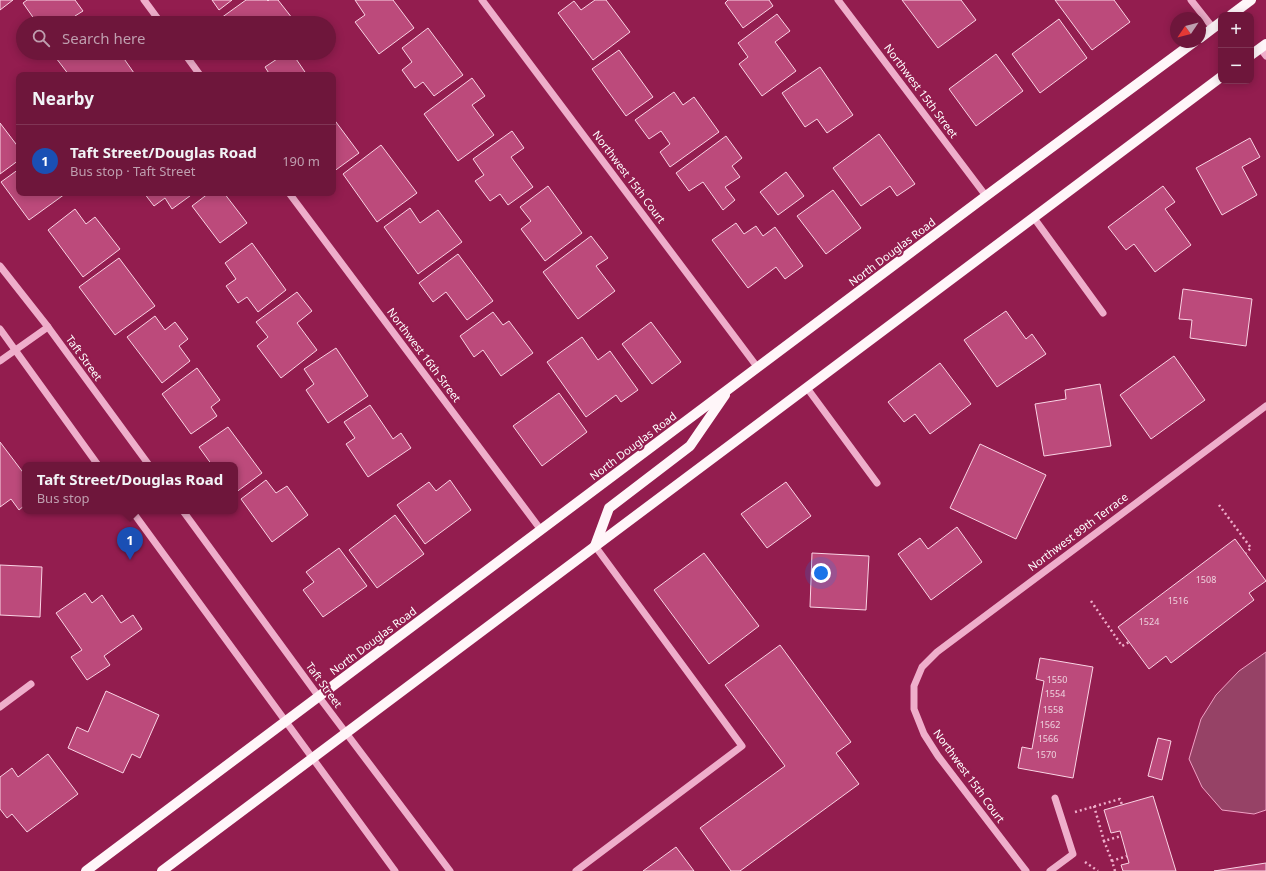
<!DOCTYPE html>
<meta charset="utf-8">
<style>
body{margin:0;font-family:"Noto Sans",sans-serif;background:#731f42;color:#f1f3f6}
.controls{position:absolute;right:12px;top:12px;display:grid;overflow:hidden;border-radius:8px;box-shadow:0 2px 10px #0003}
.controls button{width:36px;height:36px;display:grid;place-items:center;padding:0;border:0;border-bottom:1px solid #803555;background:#6e163b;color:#f1f3f6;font:20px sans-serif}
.compass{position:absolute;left:1170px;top:12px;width:36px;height:36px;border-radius:50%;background:#6e163b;box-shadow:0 2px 10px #0003;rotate:235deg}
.you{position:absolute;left:821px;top:573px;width:14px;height:14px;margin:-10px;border:3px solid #fff;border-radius:50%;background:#1a73e8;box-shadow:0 0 0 6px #1a73e833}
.badge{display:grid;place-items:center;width:26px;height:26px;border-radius:50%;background:#6cfed5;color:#fff;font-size:13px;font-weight:700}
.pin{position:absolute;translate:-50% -33px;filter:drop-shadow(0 1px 2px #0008)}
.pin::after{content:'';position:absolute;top:21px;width:14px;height:12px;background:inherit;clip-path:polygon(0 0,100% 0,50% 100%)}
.popup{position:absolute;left:22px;top:462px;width:216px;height:52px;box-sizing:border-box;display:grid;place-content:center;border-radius:8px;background:#6e163b;filter:drop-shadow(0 1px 3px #0005);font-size:13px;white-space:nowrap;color:#bf9faf}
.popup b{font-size:15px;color:#f1f3f6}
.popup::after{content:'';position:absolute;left:50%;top:100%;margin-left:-8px;border:8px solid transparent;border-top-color:#6e163b}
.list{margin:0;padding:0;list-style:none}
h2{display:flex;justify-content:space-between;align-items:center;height:52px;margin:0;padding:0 16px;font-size:17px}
h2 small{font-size:13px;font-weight:400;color:#bf9faf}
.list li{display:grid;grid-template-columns:26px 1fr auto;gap:12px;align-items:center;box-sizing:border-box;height:72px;padding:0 16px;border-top:1px solid #803555}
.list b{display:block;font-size:15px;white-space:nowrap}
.list p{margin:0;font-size:13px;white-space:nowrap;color:#bf9faf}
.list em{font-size:13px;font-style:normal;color:#bf9faf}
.icon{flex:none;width:22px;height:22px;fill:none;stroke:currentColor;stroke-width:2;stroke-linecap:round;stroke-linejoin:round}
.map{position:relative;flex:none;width:1266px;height:871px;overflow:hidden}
.search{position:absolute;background:#6e163b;box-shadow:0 2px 10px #0003;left:16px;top:16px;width:320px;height:44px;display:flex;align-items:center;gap:10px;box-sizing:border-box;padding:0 14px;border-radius:22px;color:#bf9faf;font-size:15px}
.panel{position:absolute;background:#6e163b;box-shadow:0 2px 10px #0003;left:16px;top:72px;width:320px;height:124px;border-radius:8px}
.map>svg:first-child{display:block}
.water{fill:#964266;stroke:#f0a1c5}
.building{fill:#bc4a7b;stroke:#fad4e5}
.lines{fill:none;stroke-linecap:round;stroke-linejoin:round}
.path{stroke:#efaecb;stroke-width:2.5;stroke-dasharray:2 3;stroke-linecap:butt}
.minor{stroke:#efaecb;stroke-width:7}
.major{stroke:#fff6f9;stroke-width:10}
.labels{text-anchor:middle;stroke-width:4;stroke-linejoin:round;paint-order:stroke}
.number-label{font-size:9px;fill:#eed2de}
.street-label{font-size:11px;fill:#fff;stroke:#931d4f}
</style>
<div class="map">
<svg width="1266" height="871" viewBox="0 0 1266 871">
<rect width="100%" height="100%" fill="#931d4f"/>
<path class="water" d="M1266 652V810L1254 814 1222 810 1202 787 1189 759 1201 719 1216 695 1239 671Z"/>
<g class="building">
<path d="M0 0H13L0 10Z"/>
<path d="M27 0H75L83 11 75 16 80 23H37L23 3Z"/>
<path d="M212 0H232L219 10Z"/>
<path d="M246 0H267L268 1 269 0H278L296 23H225L221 18Z"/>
<path d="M355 0H393L414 28 379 54 355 22 365 15Z"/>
<path d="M595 0H606L630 32 593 60 558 13 574 1 581 10Z"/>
<path d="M728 0H769L773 6 743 28 725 3Z"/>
<path d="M902 0H961L976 20 938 48Z"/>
<path d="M1055 0H1114L1130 22 1092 50Z"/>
<path d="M777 14 790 31 775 42 796 71 762 96 739 64 748 57 738 43Z"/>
<path d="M1059 19 1087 58 1040 93 1012 54Z"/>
<path d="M428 28 463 75 434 96 423 82 415 88 402 70 412 62 402 48Z"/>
<path d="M619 50 653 97 626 116 592 69Z"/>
<path d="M64 53H120L134 73 131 75H69L56 58Z"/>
<path d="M286 53H292L307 75H270L265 67Z"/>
<path d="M996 54 1023 91 976 126 949 89Z"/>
<path d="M820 67 853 115 827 133 817 119 805 127 782 93Z"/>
<path d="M472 78 485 96 472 105 494 135 458 161 424 114Z"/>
<path d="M674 92 683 105 694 97 719 132 670 167 660 152 670 144 661 131 649 139 635 120Z"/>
<path d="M333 118 359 153 333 172Z"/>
<path d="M0 123 19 148V160L0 174Z"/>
<path d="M512 131 524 148 511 157 533 187 508 205 500 194 490 201 475 181 484 175 473 159Z"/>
<path d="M879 134 915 184 897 196 890 186 861 206 833 168Z"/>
<path d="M726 136 742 158 732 166 740 177 725 187 735 200 723 210 703 182 689 191 676 173Z"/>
<path d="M1250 138 1260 157 1242 167 1257 195 1222 215 1196 168Z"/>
<path d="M381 145 417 193 377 222 343 174Z"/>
<path d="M19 169V193L65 194 29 220 1 182Z"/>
<path d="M786 172 804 196 778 215 760 192Z"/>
<path d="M548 186 582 233 545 261 521 229 531 221 520 207Z"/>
<path d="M1163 186 1175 202 1165 209 1191 245 1155 272 1134 244 1126 250 1108 227Z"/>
<path d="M833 190 861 228 826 254 797 216Z"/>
<path d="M144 193H194L172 209 165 198 154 206Z"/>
<path d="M209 193H224L247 223 220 243 192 206Z"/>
<path d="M410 208 420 223 438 210 462 242 418 274 384 227Z"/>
<path d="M75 209 86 224 95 217 120 249 83 277 48 230Z"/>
<path d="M736 223 744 234 756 226 763 236 775 227 803 266 785 279 776 267 748 288 712 240Z"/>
<path d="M591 236 608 258 596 266 615 291 578 319 543 272Z"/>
<path d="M252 243 286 290 258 312 247 297 238 303 226 286 236 279 225 263Z"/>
<path d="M458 254 493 301 467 320 446 292 433 302 419 283Z"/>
<path d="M119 258 155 306 115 335 79 287Z"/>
<path d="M1183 289 1252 299 1246 346 1190 338 1192 320 1179 319Z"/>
<path d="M297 292 312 311 297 323 317 350 281 378 257 346 268 337 256 322Z"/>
<path d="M1006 311 1026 339 1032 334 1046 354 997 387 964 340Z"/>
<path d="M493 312 503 325 509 321 533 353 501 376 483 350 474 357 460 336Z"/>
<path d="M155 316 165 330 175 322 188 339 179 346 190 361 162 383 127 337Z"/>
<path d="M651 322 681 362 652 384 622 344Z"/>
<path d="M582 337 598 360 610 351 638 390 621 402 616 395 586 417 547 362Z"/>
<path d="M336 348 368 396 328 423 306 390 314 384 304 369Z"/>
<path d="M1174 356 1205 400 1151 439 1120 395Z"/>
<path d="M940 363 971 404 930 434 915 414 904 422 888 402Z"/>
<path d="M197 368 220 400 211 407 217 416 191 434 162 394Z"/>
<path d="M1100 384 1111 446 1044 456 1035 404 1066 399 1065 390Z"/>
<path d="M559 393 587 432 542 466 513 426Z"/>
<path d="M370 405 393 439 401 433 411 448 368 477 346 444 355 438 344 422Z"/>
<path d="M228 427 262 473 235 493V465H212L199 447Z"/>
<path d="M0 442 25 475V505L19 510 11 499 0 507Z"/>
<path d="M980 444 1046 475 1016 539 950 508Z"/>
<path d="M266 480 276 493 287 486 308 515 272 542 241 499Z"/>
<path d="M450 480 471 510 425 544 397 505 429 482 436 491Z"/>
<path d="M786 482 811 516 767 548 741 514Z"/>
<path d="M395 515 424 554 377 588 349 550Z"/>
<path d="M957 527 982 562 931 600 898 554 920 538 928 549Z"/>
<path d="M1235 539 1266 581 1249 593 1254 600 1171 663 1166 656 1149 669 1118 627Z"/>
<path d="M339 548 367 586 323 617 303 590 314 582 306 572Z"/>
<path d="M704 553 759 626 709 664 654 590Z"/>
<path d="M812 553 869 556 866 610 810 607Z"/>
<path d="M0 565 42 567 40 617 0 615Z"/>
<path d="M85 593 92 603 102 595 121 623 133 615 142 629 104 656 110 665 87 680 71 657 82 650 56 613Z"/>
<path d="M780 645 851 742 836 753 859 784 740 871H731L700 828 785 766 725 685Z"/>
<path d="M1040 658 1093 667 1073 778 1018 768 1022 747 1032 749 1044 681 1036 679Z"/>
<path d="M106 691 159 715 140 758 132 754 123 773 68 748 77 727 88 732Z"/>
<path d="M1158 738 1171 741 1162 780 1148 776Z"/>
<path d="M48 754 78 794 27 832 12 814 7 818 0 809V777L12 768 18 777Z"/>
<path d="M1153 796 1176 871H1123L1121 865 1129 863 1120 831 1111 833 1104 810Z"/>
<path d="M676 847 694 871H643Z"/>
<path d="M1266 863V871H1214Z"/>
</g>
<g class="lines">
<g class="path">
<path d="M1219 505 1251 548 1246 553"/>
<path d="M1091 601 1122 646 1129 642"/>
<path d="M1094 806 1104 841"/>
<path d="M1075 812 1120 799 1122 805"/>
<path d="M1112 861 1104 841 1121 836"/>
<path d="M1085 862 1098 871"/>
<path d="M1115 871 1112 861 1127 856"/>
</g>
<g class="minor">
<path d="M144 0 161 23"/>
<path d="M482 0 758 368"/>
<path d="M838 0 986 196"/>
<path d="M1191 0 1213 28"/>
<path d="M1260 48 1266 56"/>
<path d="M184 53 200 75"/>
<path d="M289 193 541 530"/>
<path d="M1034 218 1103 313"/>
<path d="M0 266 48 327 149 465"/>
<path d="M0 329 98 465"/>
<path d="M0 361 48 327"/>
<path d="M807 388 877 483"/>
<path d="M132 511 395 871"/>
<path d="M183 511 319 697 450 871"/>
<path d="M0 707 31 684"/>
<path d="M576 871 742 746 595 546"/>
<path d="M1026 871 938 756 924 734 914 709V686L922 667 937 652 1266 406"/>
<path d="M1050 871 1073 854 1055 798"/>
</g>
<g class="major">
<path d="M1231 15 1251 0"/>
<path d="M1200 38 1221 22"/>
<path d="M1251 55 1266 44"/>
<path d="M595 546 609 508 690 446 725 395"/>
<path d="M86 871 986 196 1194 42"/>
<path d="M162 871 1221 77"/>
</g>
</g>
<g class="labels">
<g class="number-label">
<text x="1206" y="583">1508</text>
<text x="1178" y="604">1516</text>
<text x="1149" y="625">1524</text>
<text x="1057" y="683">1550</text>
<text x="1055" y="697">1554</text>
<text x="1053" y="713">1558</text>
<text x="1050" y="728">1562</text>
<text x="1048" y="742">1566</text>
<text x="1046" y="758">1570</text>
</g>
<g class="street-label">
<text transform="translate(921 91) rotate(53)" y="4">Northwest 15th Street</text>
<text transform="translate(629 177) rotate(53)" y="4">Northwest 15th Court</text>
<text transform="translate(892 252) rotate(-37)" y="4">North Douglas Road</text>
<text transform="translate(424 355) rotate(53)" y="4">Northwest 16th Street</text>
<text transform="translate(84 358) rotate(54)" y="4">Taft Street</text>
<text transform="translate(633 446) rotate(-37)" y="4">North Douglas Road</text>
<text transform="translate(1078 532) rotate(-37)" y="4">Northwest 89th Terrace</text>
<text transform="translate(373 641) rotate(-37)" y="4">North Douglas Road</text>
<text transform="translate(324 685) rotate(54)" y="4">Taft Street</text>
<text transform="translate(969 776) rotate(54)" y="4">Northwest 15th Court</text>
</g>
</g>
</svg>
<div class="controls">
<button>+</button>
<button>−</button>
</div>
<svg class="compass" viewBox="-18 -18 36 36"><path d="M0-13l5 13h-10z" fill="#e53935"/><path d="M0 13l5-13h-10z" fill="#bf9faf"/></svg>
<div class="you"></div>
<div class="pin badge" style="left:130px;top:560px;background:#1a4fb4">1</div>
<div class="popup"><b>Taft Street/Douglas Road</b>Bus stop</div>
<div class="search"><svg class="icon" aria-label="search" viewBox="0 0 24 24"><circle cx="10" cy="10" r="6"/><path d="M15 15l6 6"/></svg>Search here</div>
<section class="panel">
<h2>Nearby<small></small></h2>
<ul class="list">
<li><span class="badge" style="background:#1a4fb4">1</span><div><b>Taft Street/Douglas Road</b><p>Bus stop · Taft Street</p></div><em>190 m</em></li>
</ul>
</section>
</div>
